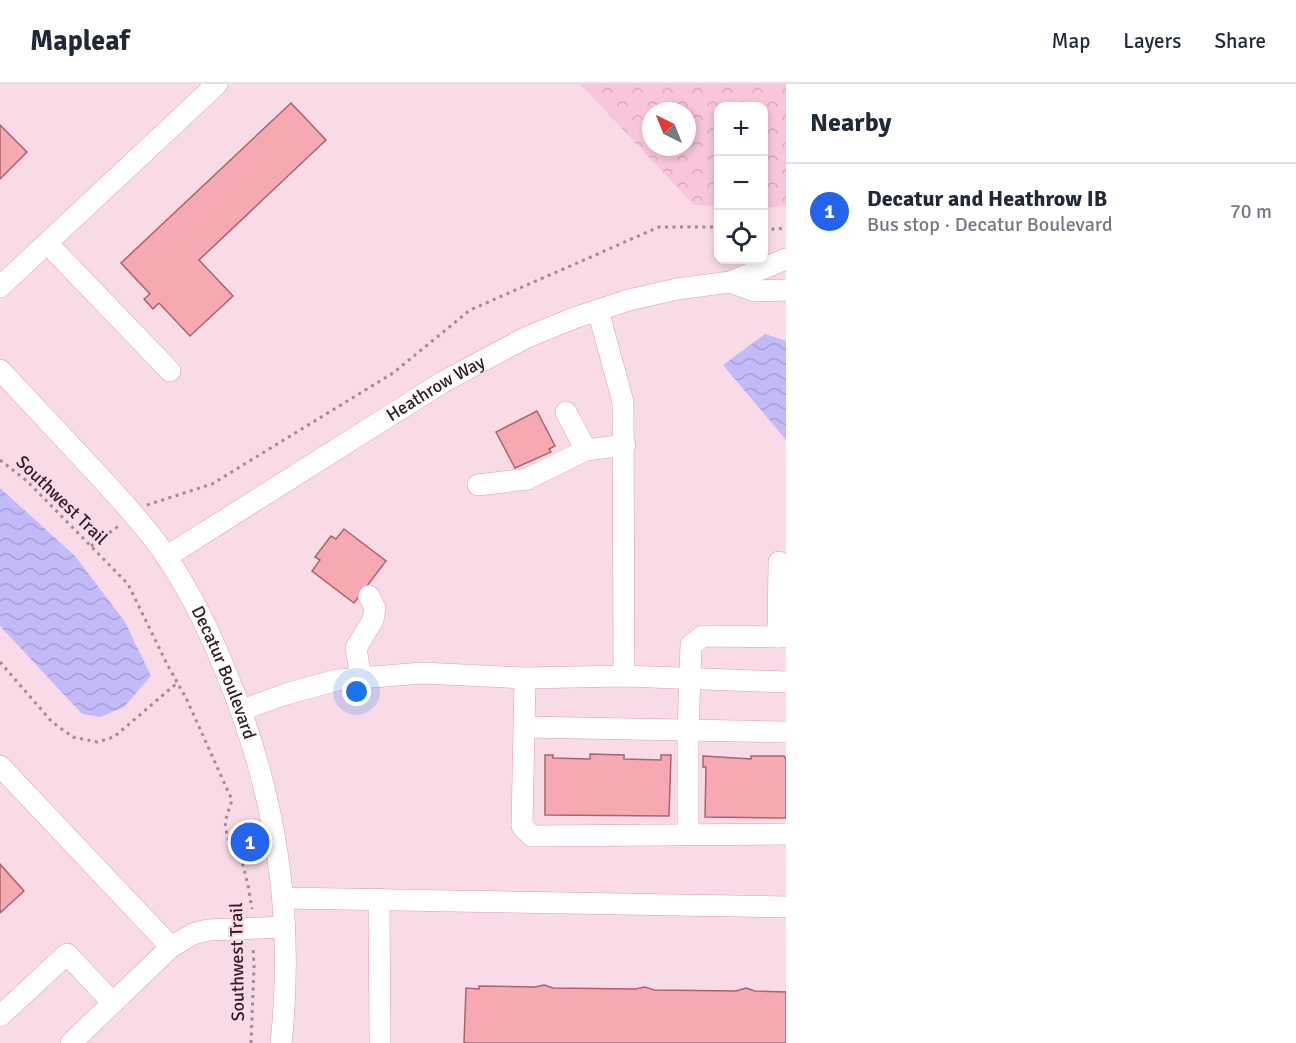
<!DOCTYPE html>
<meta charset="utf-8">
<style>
body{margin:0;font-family:Signika,sans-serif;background:#f2f2f3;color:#1f2937}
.controls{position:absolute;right:18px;top:18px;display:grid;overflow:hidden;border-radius:12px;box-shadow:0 3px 9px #0003}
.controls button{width:54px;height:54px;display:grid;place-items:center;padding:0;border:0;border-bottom:2px solid #e0e1e3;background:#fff;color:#1f2937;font:30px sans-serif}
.compass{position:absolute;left:642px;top:18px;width:54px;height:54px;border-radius:50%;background:#fff;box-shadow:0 3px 9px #0003;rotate:317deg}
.you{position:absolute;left:357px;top:608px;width:21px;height:21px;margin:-15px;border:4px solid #fff;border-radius:50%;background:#1a73e8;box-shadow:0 0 0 9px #1a73e833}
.badge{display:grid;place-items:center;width:39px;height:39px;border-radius:50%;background:#2563eb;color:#fff;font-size:20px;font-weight:700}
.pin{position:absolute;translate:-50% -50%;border:3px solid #fff;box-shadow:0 2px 6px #0006}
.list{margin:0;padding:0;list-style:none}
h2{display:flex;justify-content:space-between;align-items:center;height:78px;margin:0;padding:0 24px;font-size:26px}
h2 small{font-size:20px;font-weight:400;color:#747a83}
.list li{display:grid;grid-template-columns:39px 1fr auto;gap:18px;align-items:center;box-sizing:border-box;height:96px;padding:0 24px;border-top:2px solid #e0e1e3}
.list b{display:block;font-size:22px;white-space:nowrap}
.list p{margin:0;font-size:20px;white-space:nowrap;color:#747a83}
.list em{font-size:20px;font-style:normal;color:#747a83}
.icon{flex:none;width:33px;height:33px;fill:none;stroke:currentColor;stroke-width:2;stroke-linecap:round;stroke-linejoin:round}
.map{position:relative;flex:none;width:786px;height:959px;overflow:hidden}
header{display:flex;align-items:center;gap:36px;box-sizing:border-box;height:84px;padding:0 30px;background:#fff;border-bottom:2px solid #e0e1e3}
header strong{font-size:28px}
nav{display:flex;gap:33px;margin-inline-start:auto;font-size:21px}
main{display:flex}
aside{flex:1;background:#fff}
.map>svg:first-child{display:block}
.forest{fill:url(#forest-crowns);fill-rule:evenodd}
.water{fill:url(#water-waves)}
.building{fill:#f7a9b3;stroke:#aa636d;stroke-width:1.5}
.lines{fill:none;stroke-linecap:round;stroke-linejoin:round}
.minor-casing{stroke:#df99b8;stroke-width:22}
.path{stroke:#a58995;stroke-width:3;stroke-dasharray:3 4.5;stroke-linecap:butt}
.minor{stroke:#fff;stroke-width:21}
.labels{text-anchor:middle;stroke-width:4.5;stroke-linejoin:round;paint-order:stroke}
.street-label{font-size:18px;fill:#331925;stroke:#f9dbe8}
</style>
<header>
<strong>Mapleaf</strong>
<nav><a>Map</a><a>Layers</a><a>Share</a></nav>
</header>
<main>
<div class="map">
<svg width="786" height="959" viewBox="0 0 786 959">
<defs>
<pattern id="forest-crowns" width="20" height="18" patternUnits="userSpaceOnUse" patternTransform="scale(1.5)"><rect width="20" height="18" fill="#f9c5db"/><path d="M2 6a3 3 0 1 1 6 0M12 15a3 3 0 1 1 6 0" fill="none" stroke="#d6a9bc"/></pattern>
<pattern id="water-waves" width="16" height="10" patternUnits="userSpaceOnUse" patternTransform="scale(1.5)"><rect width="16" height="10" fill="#c3bafa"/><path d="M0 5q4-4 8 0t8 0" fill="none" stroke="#a89fd6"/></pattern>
</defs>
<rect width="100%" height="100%" fill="#f9dbe8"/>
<path class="forest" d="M580 0H786V122L764 124V22H718V122L694 121ZM651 27H687V63H651Z"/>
<g class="water">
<path d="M765 250 786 257V356L723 281Z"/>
<path d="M0 404 75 472 125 538 151 592 124 623 100 633 82 630 0 542Z"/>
</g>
<g class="building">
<path d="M291 19 326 56 199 176 233 212 190 252 159 219 153 225 144 215 150 210 121 179Z"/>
<path d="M0 41 27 68 0 95Z"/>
<path d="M537 327 555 362 549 365 551 368 515 384 496 348Z"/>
<path d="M344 445 386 477 354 519 312 487 320 476 315 473 331 452 336 455Z"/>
<path d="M590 670 624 671V675L661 676V671H671L669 732 545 731V671H553V674L590 675Z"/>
<path d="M703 672 751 675V672H784L786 675V734L705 733 706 683H703Z"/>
<path d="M0 780 24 807 0 829Z"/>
<path d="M544 901 553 904 635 905 645 903 654 906 736 907 746 904 755 907 786 908V959H464L466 904 479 905V902L535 903Z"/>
</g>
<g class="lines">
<g class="minor-casing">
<g id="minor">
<path d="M47 159 170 287"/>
<path d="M730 198 754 207 786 206"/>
<path d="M0 203 217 0"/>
<path d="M598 226 623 318 624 592"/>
<path id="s1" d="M0 286C29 317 58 348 87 379 111 405 135 430 156 458 185 497 207 541 225 586 275 705 295 830 281 959"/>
<path d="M566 328 586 366"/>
<path d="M478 401 527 395 586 366 625 361"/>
<path id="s2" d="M166 473 443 298 525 254 574 234 629 216 677 205 730 198 786 175"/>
<path d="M778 553 779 478"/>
<path d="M361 594 356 564 373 536 375 524 369 512"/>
<path d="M525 594 522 742 532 752 786 750"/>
<path d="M242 626 286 610 337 596 422 589 525 594 624 592 786 598"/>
<path d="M525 643 786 648"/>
<path d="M0 682 171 863"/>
<path d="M688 750V647L691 561 703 552 786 553"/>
<path d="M283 814 786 823"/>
<path d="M379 815 380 959"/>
<path d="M0 932 67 870 113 919"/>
<path d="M71 959 171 863 193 850 208 846 285 843"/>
</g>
</g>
<g class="path">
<path d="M764 146 786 144"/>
<path d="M0 376 27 397 128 500 168 582 186 614 232 716 225 738 227 753 241 774 248 801 252 825"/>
<path d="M147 421 212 400 393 289 470 226 659 143H718"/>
<path d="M91 462 120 441"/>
<path d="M0 578 52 638 73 653 97 658 114 653 177 599"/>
<path d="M251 959 254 883 253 862"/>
</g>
<use href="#minor" class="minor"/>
</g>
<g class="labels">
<g class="street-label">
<text dy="6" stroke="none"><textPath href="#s2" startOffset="318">Heathrow Way</textPath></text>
<text transform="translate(62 416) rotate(44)" y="6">Southwest Trail</text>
<text dy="6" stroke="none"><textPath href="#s1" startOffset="380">Decatur Boulevard</textPath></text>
<text transform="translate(237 878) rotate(-91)" y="6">Southwest Trail</text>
</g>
</g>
</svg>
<div class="controls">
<button>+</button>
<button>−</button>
<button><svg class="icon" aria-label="locate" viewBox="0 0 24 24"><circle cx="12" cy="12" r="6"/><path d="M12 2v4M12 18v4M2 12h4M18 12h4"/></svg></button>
</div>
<svg class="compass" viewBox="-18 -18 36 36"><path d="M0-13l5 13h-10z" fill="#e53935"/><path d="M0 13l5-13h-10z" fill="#747a83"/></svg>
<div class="you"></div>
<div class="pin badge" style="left:250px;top:758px">1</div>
</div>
<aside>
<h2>Nearby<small></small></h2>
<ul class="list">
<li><span class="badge">1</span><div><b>Decatur and Heathrow IB</b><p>Bus stop · Decatur Boulevard</p></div><em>70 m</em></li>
</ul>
</aside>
</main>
